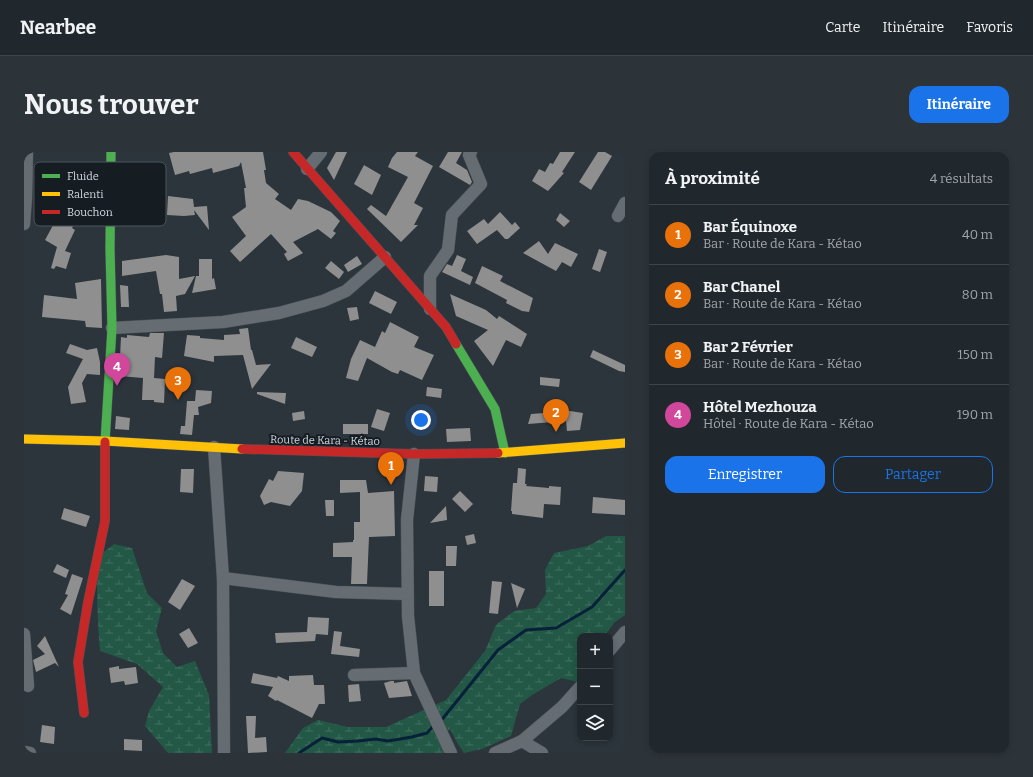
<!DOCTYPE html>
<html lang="fr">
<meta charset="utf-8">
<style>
body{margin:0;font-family:Bitter,serif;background:#2d3439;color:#f1f3f6}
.controls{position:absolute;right:12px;bottom:12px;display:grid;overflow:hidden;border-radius:8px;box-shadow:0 2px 6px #0003}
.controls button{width:36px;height:36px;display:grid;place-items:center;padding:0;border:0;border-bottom:1px solid #3e4449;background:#21282d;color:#f1f3f6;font:20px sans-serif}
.you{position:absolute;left:397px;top:268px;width:14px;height:14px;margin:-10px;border:3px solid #fff;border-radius:50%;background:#1a73e8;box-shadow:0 0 0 6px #1a73e833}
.badge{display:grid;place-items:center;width:26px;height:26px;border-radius:50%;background:#1a73e8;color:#fff;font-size:13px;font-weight:700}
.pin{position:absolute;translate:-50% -33px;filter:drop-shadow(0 1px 2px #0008)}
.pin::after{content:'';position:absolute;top:21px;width:14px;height:12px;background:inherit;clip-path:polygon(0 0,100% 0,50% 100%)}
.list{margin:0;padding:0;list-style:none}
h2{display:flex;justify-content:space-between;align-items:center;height:52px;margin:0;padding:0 16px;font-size:17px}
h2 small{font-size:13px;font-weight:400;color:#a2a6aa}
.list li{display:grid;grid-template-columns:26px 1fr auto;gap:12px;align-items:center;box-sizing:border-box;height:60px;padding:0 16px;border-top:1px solid #3e4449}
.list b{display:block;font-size:15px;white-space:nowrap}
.list p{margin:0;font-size:13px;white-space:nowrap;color:#a2a6aa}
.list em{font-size:13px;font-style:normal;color:#a2a6aa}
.actions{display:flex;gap:8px;padding:12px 16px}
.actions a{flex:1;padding:9px 0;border:1px solid #1a73e8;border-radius:12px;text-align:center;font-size:14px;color:#1a73e8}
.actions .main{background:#1a73e8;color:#fff}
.icon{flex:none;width:22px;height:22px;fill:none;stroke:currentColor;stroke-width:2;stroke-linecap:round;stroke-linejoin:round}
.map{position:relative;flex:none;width:601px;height:601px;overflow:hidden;border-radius:12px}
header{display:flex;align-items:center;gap:24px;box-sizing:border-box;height:56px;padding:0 20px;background:#21282d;border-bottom:1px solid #3e4449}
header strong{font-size:19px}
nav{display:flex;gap:22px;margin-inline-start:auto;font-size:14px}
.intro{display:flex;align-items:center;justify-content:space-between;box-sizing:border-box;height:96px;padding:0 24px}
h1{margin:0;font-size:28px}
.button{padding:10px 18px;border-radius:12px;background:#1a73e8;color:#fff;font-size:14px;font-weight:700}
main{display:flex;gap:24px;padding:0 24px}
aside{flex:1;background:#21282d;border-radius:12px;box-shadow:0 2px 6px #0003}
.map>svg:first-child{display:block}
.wetland{fill:url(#wetland-marsh)}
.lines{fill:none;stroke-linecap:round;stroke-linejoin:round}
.stream{stroke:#062139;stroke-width:3}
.building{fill:#8f8f8f}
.street-casing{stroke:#4a5259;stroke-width:13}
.fast-casing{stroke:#4a5259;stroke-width:10}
.slow-casing{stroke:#4a5259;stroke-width:10}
.jam-casing{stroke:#4a5259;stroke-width:10}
.street{stroke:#656c72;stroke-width:12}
.fast{stroke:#4caf50;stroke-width:9}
.slow{stroke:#ffc107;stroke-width:9}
.jam{stroke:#c62828;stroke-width:9}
.labels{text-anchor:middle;stroke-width:4;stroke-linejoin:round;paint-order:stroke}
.street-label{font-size:11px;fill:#d0dae3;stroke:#151c22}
.key{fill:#151c22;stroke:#4d555c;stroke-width:1}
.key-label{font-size:11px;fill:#d0dae3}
</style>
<header>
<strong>Nearbee</strong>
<nav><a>Carte</a><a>Itinéraire</a><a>Favoris</a></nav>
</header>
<div class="intro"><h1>Nous trouver</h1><a class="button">Itinéraire</a></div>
<main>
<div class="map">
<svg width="601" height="601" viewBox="0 0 601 601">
<defs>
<pattern id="wetland-marsh" width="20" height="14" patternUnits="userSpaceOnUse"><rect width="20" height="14" fill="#225845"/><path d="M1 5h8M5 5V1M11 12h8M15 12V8" fill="none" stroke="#416f60"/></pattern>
</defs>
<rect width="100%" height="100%" fill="#2c353c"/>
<g class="wetland">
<path d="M582 384H601V463L591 470 580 484H556V525L554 530 537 526 508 543 496 552 487 584 458 597 440 601 434 592 426 577 415 586 419 601H261L279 576 294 568 324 575H362L422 548 461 499 472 473 490 459 512 456 522 442 521 418 530 401 564 394Z"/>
<path d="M90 392 108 396 123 441 138 456 132 479 139 501 153 515 171 509 185 543 188 601H144L121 574 125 559 139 535 113 512 76 499C75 481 69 416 78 402 81 398 87 395 90 392Z"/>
</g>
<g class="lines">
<g class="stream">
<path d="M416 570 474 498 502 478 532 476 568 455 601 418"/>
<path d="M275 601 298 586 314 590 334 589 352 587 364 589 388 585 403 581 411 572"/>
</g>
</g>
<g class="building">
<path d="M150 0H239L242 18H240L242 31 255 42 251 47 267 58 274 47 284 49 307 60 316 69 309 79 312 81 307 87 294 77 269 90 279 101 264 109 260 102 263 100 247 82 216 110 206 99 222 84 208 65 222 55 220 36H222L217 10 215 14 189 21 188 16 166 22 165 19 151 23 145 1Z"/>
<path d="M312 0H323L310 28 303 16Z"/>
<path d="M373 0H394L391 4 409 14 390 51 399 56 390 73H394L377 90 343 57 347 53 362 64 384 25 364 15 368 6Z"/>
<path d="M424 0H438L432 11 443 18 448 30 446 33 415 15Z"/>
<path d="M536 0H551L538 20 540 21 524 39 508 29 515 17 521 20 526 11 529 12Z"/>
<path d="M574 0H581L588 4 567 38 555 30Z"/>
<path d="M340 13 357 23 348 43 330 32Z"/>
<path d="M30 29 47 35 77 42V48L59 46 54 65 48 76 51 78 41 99 47 101 42 117 32 114 30 117 27 116 33 95 21 88 33 66 22 65 24 46Z"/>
<path d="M144 44 169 47 170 55 183 54 185 78 170 58 171 63 160 64 143 63Z"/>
<path d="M476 60 488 73 491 70 496 76 484 87H481L473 78 453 92 443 79 460 67 464 72Z"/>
<path d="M536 61 546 69 540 75 532 68Z"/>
<path d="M515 89 524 102 531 91 554 102 547 115 538 110 532 119 499 101Z"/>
<path d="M575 97 583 100 576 120 568 117Z"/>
<path d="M142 103 155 105V127L171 124 161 142 152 144 153 159 140 160 138 142H136L132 119 98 124V109Z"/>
<path d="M433 103 442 107 437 119 449 125 446 133 418 120 423 112 428 114Z"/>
<path d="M333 104 338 112 324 120 320 113Z"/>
<path d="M175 107H188V127L190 126 192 137 168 141 172 124H175Z"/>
<path d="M307 109 320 120 315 127 301 116Z"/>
<path d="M458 114 479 124 476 129 509 146 505 160 498 159 482 151 483 148 451 131Z"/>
<path d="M77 127 78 176 62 175 61 169 18 165 20 143 53 147 51 131Z"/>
<path d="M96 133 104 134 105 155H97Z"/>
<path d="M351 139 373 150 367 162 345 151Z"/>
<path d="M426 142 462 158 473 167 475 164 503 182 497 195 482 188 469 214 450 189 464 178 432 164Z"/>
<path d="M333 155 335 167 326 169 323 156Z"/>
<path d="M366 170 395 185 390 195 410 203 398 228 376 218 374 222 368 220 343 206 334 229 322 226 327 207 336 188 351 195 358 179 361 181Z"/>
<path d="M224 176 227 198H228L232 213 247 212 228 237 219 203 190 204V210L160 204 163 183 176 184V186L200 188V183L216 182 215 177Z"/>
<path d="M126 181H140L138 206 131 205 130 226 141 227 140 251 130 250V248H118L119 226 95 224 97 185 103 186V183L125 185Z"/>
<path d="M272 185 293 195 288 205 267 196Z"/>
<path d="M46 192 63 198 73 196 76 210V223L63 222 58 231 62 250 47 252 44 235 59 207 42 201Z"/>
<path d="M569 198 601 213V220L595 219 566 205Z"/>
<path d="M516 225 536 227 535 235 516 233Z"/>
<path d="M403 235 418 237 417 246 402 244Z"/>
<path d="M172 238 188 239 187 251 174 255 175 263H170L168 283 156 282 157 274H161L163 249H171Z"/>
<path d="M233 240 262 241 261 252 233 242Z"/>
<path d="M353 257 366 261 360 279 347 275Z"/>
<path d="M280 259 281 267 269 269 268 261Z"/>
<path d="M546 259 559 261 556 278 543 279 542 269 504 272 507 262Z"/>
<path d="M92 264 106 266 105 278 91 277Z"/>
<rect x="319" y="272" width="25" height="10"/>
<path d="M446 276 447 289 423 290 422 277Z"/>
<path d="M494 316 502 317 501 332H503L502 334 525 336V334L537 335 536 353 520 352 519 366 488 362V359H487L489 331H493Z"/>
<path d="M157 317H170L169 341 156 340Z"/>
<path d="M254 319 280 321 278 339 266 354 247 350 240 353 236 344 245 327 249 329Z"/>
<path d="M401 324 414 325 413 340 400 339Z"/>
<path d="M316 328H342L344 341 370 339 371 384 345 385 343 432H327L328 405H309V391L329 390V388H330V370H336V340L316 341Z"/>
<path d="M436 339 449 352 441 360 428 347Z"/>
<path d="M569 345 601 348V363L568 361Z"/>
<path d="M301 348H310V364H302Z"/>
<path d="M422 354 423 368 406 371Z"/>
<path d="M40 356 66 364 62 375 37 367Z"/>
<path d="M450 382 452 391 443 393 441 384Z"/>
<path d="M422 394H433L432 414H422Z"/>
<path d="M33 412 45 418 42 426 29 420Z"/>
<rect x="405" y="419" width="15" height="35"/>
<path d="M48 422 59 426 47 463 36 457 44 443 41 442Z"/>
<path d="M158 427 171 434 156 458 144 450Z"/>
<path d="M468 429 478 430 474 462 465 461Z"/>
<path d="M487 431 501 437 493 456Z"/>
<path d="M284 465 305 466 304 483 292 482 291 489 252 491 251 481 283 480Z"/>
<path d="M165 476 174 491 164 496 155 482Z"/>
<path d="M310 479 318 480 316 494 336 497 335 505 307 502Z"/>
<path d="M21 484 35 515 31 511 12 520 9 508 21 502 13 494Z"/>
<path d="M95 514V517L112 515 114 531 101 533 100 529 87 531 85 516Z"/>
<path d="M229 521 253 526 254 524 265 529V524L289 523 290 533H300L301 552H295L288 566 253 548 252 549 244 544 249 535 227 531Z"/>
<path d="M367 529H370V531L383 529 388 544 365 546 360 531Z"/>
<path d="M335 532 337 549 325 550 324 533Z"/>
<path d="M222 564H232L231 586 242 585 243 600 224 601Z"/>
<path d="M18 573 31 575 30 592 16 590Z"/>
<path d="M100 587 118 588V599L100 598Z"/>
</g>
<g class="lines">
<g class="street-casing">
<g id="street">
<path d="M283 17 297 0"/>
<path d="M594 64 601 51"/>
<path d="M0 72 2 46 3 0"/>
<path d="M406 157V124L424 98 428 63 457 32 445 3 447 0"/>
<path d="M88 176 199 170 255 161 299 149 322 139 361 105"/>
<path d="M190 295 199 426 200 601"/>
<path d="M390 302 383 368 384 464 390 521 427 601"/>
<path d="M199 426 312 440 383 442"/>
<path d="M0 482 4 534"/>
<path d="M586 498 601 480"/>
<path d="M330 523 390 521"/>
<path d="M498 589 538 555 556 535"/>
<path d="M0 600 6 601"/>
<path d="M471 601 498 589 518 601"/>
</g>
</g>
<g class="fast-casing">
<g id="fast">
<path d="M432 192 471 257 481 301"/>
<path d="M81 290 88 176 86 97 87 0"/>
</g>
</g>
<g class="slow-casing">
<g id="slow">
<path d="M0 287 81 289 218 297"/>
<path d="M474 301 601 291"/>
</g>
</g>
<g class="jam-casing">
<g id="jam">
<path d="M269 0 422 175 432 192"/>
<path d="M218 297 390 302 474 301"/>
<path d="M60 561 54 510 64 450 81 369V290"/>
</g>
</g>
<use href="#street" class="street"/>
<use href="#fast" class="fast"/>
<use href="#slow" class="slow"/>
<use href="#jam" class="jam"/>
</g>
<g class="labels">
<g class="street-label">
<text transform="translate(301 288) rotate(1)" y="4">Route de Kara - Kétao</text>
</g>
</g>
<rect x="10" y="10" width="132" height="64" rx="6" class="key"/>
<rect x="18" y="22" width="18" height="4" fill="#4caf50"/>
<rect x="18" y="40" width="18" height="4" fill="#ffc107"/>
<rect x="18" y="58" width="18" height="4" fill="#c62828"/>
<g class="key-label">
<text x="43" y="28">Fluide</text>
<text x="43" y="46">Ralenti</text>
<text x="43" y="64">Bouchon</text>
</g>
</svg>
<div class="controls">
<button>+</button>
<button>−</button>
<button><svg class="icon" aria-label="layers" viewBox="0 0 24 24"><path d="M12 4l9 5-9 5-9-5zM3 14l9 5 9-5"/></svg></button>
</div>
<div class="you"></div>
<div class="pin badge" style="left:367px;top:333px;background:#e8710a">1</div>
<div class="pin badge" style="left:532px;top:280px;background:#e8710a">2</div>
<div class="pin badge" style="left:154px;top:248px;background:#e8710a">3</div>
<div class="pin badge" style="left:93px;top:234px;background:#d1479c">4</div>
</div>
<aside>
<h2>À proximité<small>4 résultats</small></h2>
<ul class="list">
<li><span class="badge" style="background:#e8710a">1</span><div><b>Bar Équinoxe</b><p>Bar · Route de Kara - Kétao</p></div><em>40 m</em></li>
<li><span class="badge" style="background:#e8710a">2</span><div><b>Bar Chanel</b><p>Bar · Route de Kara - Kétao</p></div><em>80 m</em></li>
<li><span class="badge" style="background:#e8710a">3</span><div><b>Bar 2 Février</b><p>Bar · Route de Kara - Kétao</p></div><em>150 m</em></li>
<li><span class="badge" style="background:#d1479c">4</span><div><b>Hôtel Mezhouza</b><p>Hôtel · Route de Kara - Kétao</p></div><em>190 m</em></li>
</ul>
<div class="actions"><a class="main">Enregistrer</a><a>Partager</a></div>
</aside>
</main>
